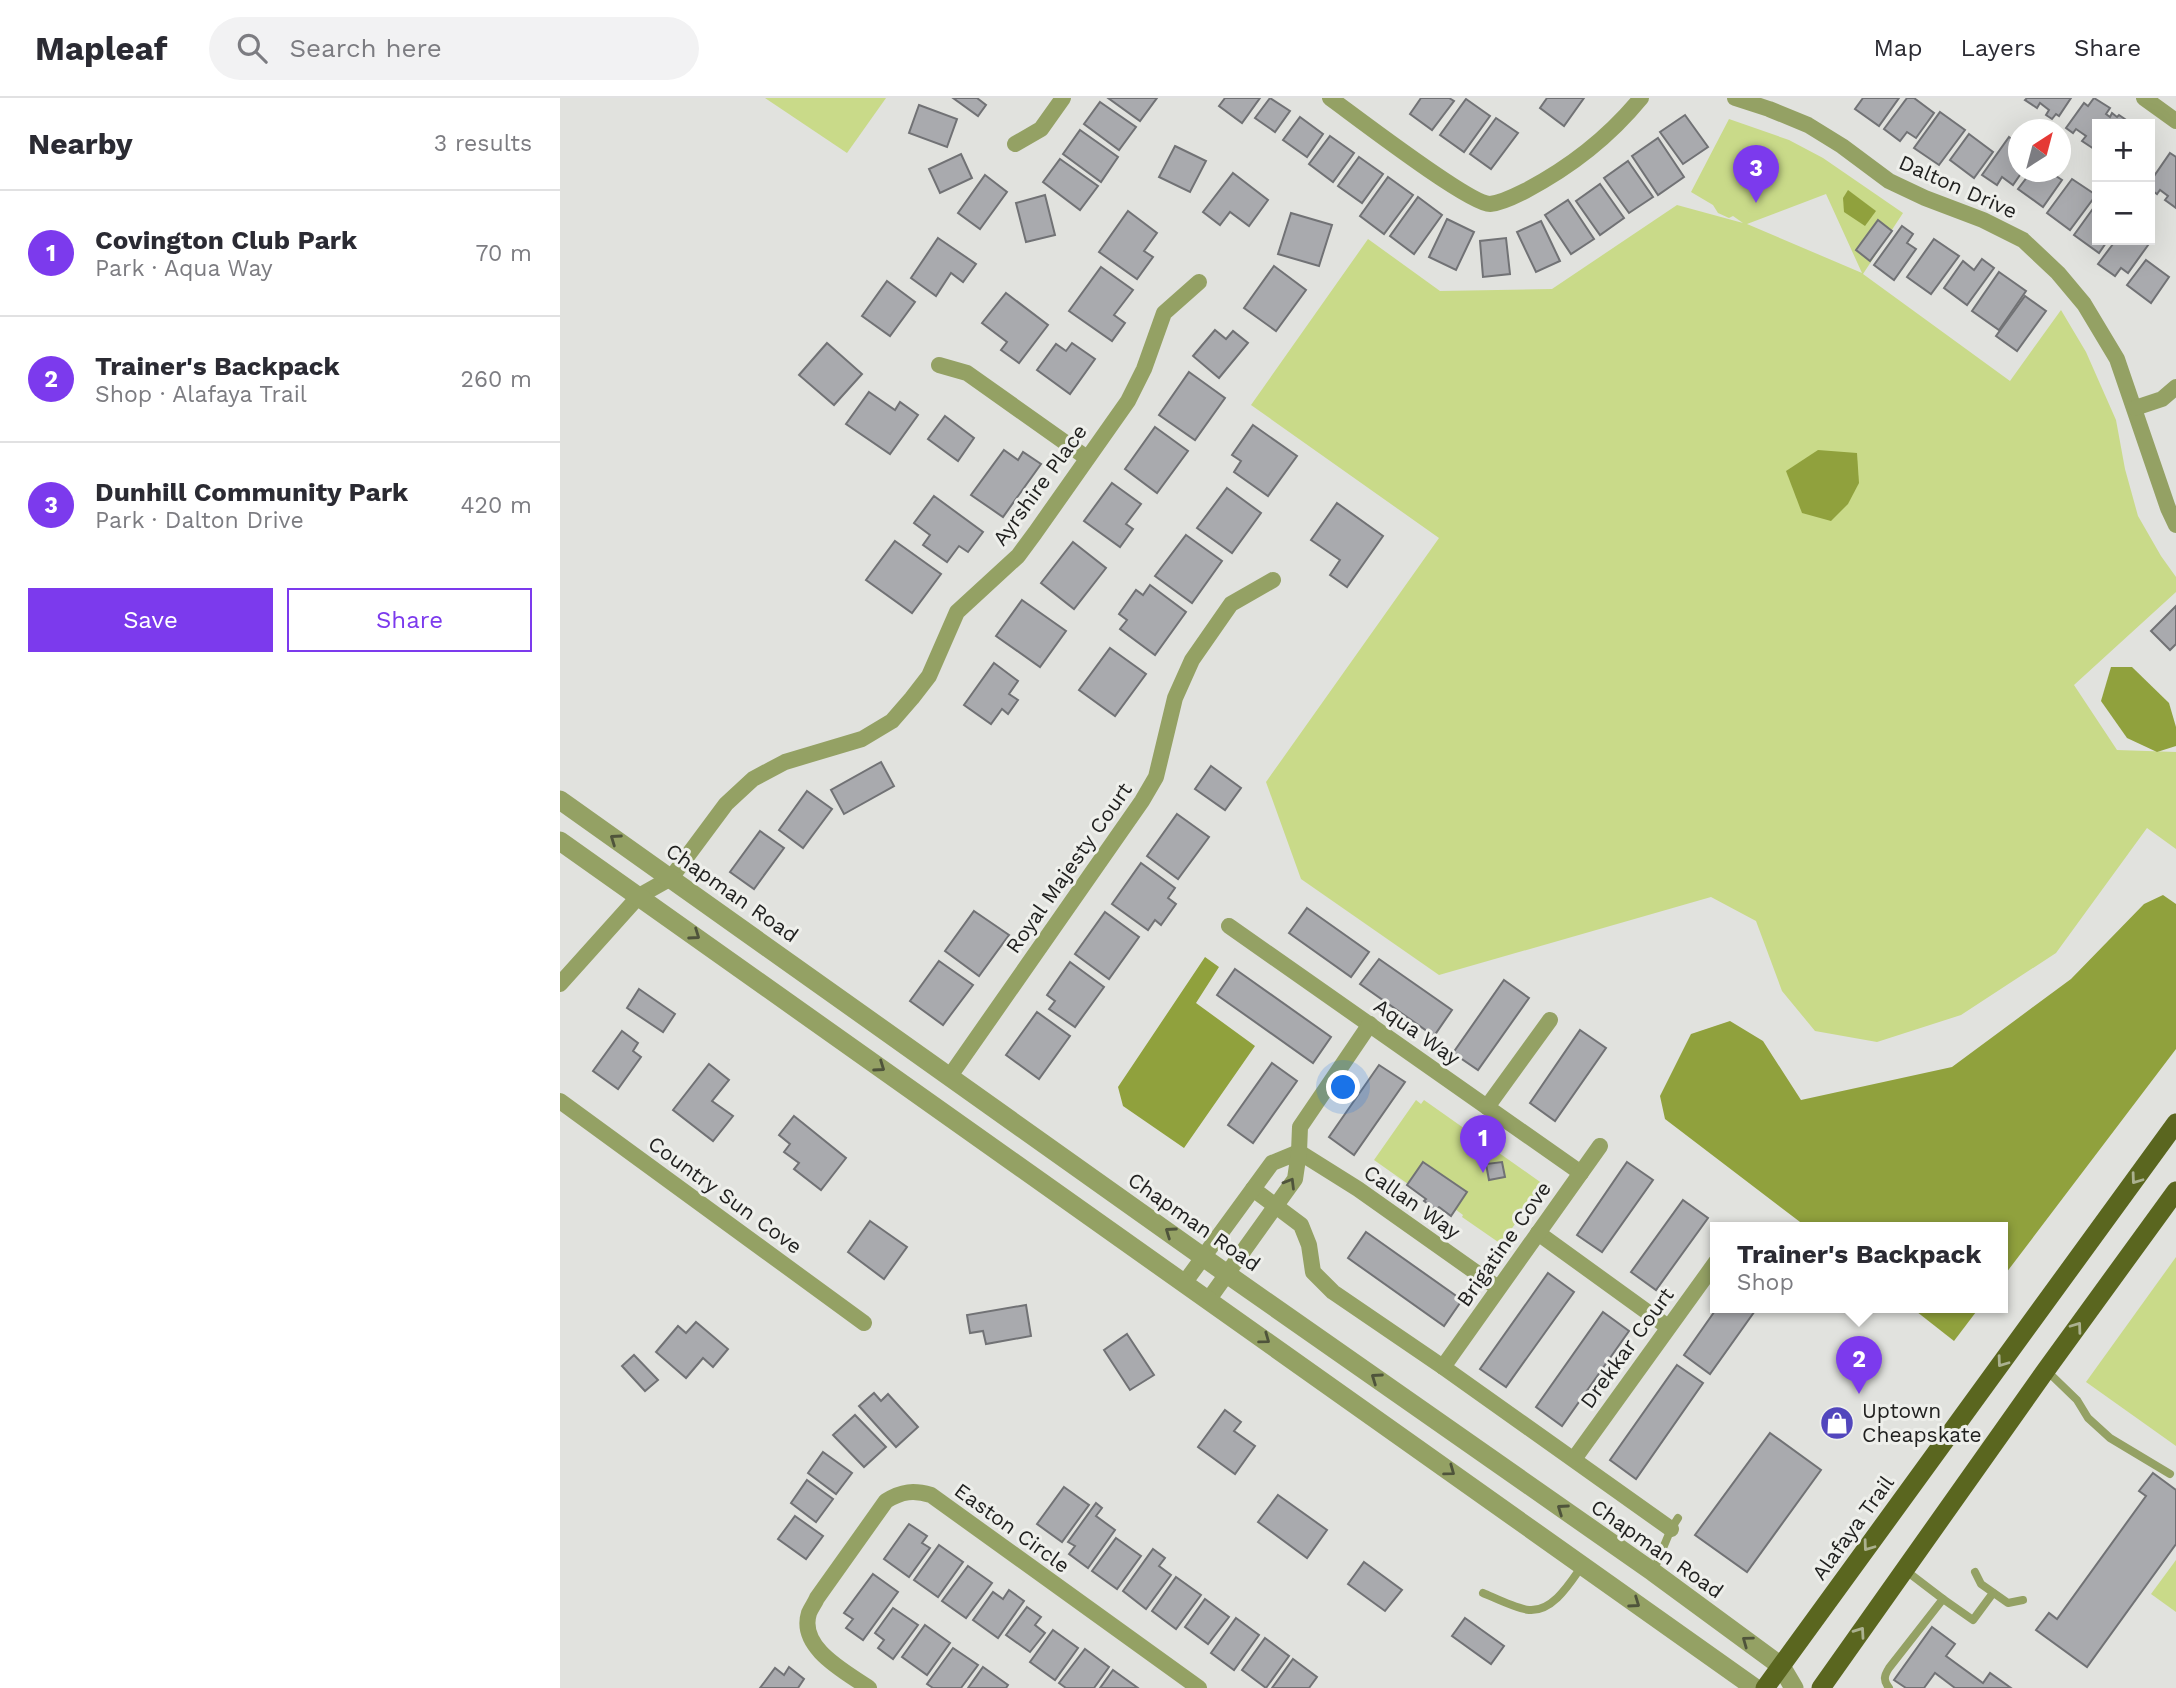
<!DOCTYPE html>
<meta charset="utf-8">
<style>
body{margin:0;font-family:"Work Sans",sans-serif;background:#f2f2f3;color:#2b2b33}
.controls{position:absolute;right:21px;top:21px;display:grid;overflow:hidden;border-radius:0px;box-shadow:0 7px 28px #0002}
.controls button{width:63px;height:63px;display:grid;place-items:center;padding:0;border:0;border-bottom:2px solid #e1e1e2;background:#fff;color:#2b2b33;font:35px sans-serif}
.compass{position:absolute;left:1448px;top:21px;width:63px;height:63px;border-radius:50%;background:#fff;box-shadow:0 7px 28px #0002;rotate:36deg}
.you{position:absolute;left:784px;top:990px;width:24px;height:24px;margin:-18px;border:5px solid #fff;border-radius:50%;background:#1a73e8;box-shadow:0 0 0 10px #1a73e833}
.badge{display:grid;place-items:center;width:46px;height:46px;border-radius:50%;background:#7c3aed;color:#fff;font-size:23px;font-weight:700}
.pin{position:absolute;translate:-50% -58px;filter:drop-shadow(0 2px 4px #0008)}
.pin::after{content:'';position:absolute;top:37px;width:24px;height:21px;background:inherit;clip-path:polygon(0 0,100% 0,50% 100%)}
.popup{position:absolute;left:1150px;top:1124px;width:298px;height:91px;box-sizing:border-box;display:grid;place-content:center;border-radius:0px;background:#fff;filter:drop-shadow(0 2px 5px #0005);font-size:23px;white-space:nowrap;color:#7c7c81}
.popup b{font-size:26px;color:#2b2b33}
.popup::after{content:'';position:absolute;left:50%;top:100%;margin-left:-14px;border:14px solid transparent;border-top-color:#fff}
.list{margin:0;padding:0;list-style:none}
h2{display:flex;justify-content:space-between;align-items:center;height:91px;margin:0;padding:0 28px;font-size:30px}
h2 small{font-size:23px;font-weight:400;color:#7c7c81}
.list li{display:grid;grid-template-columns:46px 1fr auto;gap:21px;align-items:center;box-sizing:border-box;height:126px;padding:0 28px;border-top:2px solid #e1e1e2}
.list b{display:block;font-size:26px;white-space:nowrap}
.list p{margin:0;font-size:23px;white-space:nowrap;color:#7c7c81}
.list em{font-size:23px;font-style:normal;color:#7c7c81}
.actions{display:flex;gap:14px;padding:21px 28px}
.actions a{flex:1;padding:16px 0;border:2px solid #7c3aed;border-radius:0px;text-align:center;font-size:24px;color:#7c3aed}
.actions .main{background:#7c3aed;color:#fff}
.icon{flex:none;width:38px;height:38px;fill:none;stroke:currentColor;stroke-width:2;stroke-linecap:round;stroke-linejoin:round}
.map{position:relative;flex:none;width:1616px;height:1590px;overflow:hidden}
header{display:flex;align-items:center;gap:42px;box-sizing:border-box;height:98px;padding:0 35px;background:#fff;border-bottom:2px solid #e1e1e2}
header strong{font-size:33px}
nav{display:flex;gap:38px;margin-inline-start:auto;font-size:24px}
.search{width:490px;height:63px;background:#f2f2f3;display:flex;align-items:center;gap:18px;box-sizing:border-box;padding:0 24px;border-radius:38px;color:#7c7c81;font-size:26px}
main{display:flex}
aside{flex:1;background:#fff}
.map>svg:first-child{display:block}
.green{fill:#c9da89;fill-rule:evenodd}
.water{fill:#90a13d}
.building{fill:#a9aaae;stroke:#717275;stroke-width:2}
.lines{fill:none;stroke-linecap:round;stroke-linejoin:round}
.service{stroke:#94a164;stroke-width:8}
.minor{stroke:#94a164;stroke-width:16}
.tertiary{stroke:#94a164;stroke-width:19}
.primary{stroke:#5a661f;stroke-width:19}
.oneway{stroke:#4f543b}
.oneway2{stroke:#abb18f}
.labels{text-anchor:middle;stroke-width:6;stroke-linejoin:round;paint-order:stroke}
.street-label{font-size:21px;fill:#212120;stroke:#eeefeb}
.poi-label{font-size:21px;fill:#212120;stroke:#eeefeb;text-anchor:start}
</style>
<header>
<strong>Mapleaf</strong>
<div class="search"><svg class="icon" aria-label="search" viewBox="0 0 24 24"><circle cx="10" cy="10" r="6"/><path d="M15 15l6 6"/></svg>Search here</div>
<nav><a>Map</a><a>Layers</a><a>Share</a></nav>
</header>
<main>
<aside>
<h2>Nearby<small>3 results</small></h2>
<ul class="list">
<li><span class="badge">1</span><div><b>Covington Club Park</b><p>Park · Aqua Way</p></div><em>70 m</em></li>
<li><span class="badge">2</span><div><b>Trainer's Backpack</b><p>Shop · Alafaya Trail</p></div><em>260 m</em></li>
<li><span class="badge">3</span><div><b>Dunhill Community Park</b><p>Park · Dalton Drive</p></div><em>420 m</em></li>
</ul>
<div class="actions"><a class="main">Save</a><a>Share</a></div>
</aside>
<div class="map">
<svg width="1616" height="1590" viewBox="0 0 1616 1590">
<rect width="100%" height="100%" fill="#e1e2de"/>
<g class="green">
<path d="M205 0H326L287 55Z"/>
<path d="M1169 21 1229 42 1263 60 1343 115 1303 176 1450 283 1501 212 1526 254 1556 322 1565 371 1578 418 1601 458 1616 479V494L1514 587 1557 652 1616 654V751L1587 730 1496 855 1401 917 1317 944 1255 933 1222 893 1196 823 1151 799 879 877 741 781 706 684 879 440 691 307 808 141 880 193 992 191 1117 107 1183 125 1173 118 1169 120 1158 115 1153 107 1131 94ZM1266 96 1302 175 1187 126Z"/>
<path d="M856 1002 861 1006 864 1002 983 1086 941 1146 902 1119 903 1117 895 1111 907 1094 864 1064 848 1086 814 1062Z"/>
<path d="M1616 1159V1348L1526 1284Z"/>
<path d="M1616 1462V1514L1591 1496Z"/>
</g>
<g class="water">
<path d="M1288 92 1316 113 1305 128 1284 114 1283 100Z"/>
<path d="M1258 352 1297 355 1299 385 1288 406 1271 423 1242 415 1226 373Z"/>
<path d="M1551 569H1572L1609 605 1616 629V648L1597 654 1567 640 1541 603Z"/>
<path d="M1603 797 1616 806V951L1443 1179 1442 1130H1248L1105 1021 1100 998 1131 936 1170 923 1203 943 1241 1002 1392 969 1511 881 1584 806Z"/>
<path d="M645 859 659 869 636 905 695 948 624 1050 563 1008 558 989Z"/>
<path d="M1352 1210H1419L1394 1243Z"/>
</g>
<g class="building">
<path d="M393 0H417L426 7 418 18Z"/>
<path d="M548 0H597L580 23Z"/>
<path d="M665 0H700L682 25 659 8Z"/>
<path d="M710 0 730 13 715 34 695 20Z"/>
<path d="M861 0H889L894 3 872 32 850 16Z"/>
<path d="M987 0H1024L1004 28 980 10Z"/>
<path d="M1303 0H1339L1319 28 1295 11Z"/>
<path d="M1347 0H1354L1374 15 1356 40 1347 34 1340 43 1324 31Z"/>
<path d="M1467 0H1511L1499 18 1496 16 1492 21 1486 17 1489 12 1480 5 1477 10 1465 2Z"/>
<path d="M1534 0 1550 10 1546 16 1550 19 1552 15 1557 19 1559 17 1572 26H1537V53L1522 43 1526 38 1516 31 1513 35 1506 30 1524 5 1528 8Z"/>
<path d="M906 1 930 18 904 54 880 37Z"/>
<path d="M540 4 576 29 559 52 524 26Z"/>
<path d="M359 7 397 21 387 49 349 35Z"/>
<path d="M1380 14 1405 32 1379 67 1354 50Z"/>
<path d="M1125 17 1148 49 1123 66 1100 34Z"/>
<path d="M740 19 763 36 747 59 723 42Z"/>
<path d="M936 20 958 35 931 71 910 56Z"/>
<path d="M520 32 558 59 541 84 503 56Z"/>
<path d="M1409 36 1433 54 1414 80 1390 62Z"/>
<path d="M770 38 794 55 773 84 749 66Z"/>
<path d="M1449 39 1458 46V74H1462L1453 87 1442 79 1437 87 1422 77Z"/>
<path d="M1098 40 1124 79 1098 97 1072 58Z"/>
<path d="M615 48 646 63 630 94 599 79Z"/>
<path d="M1610 55 1616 59V110L1605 102 1608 98 1600 92 1597 96 1590 91 1593 87 1590 84Z"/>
<path d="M401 56 412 80 380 95 369 71Z"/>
<path d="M799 59 823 76 802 105 778 88Z"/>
<path d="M500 61 538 88 520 112 483 84Z"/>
<path d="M1068 63 1093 99 1069 115 1044 80Z"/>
<path d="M1471 74H1490L1502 82 1483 109 1458 91Z"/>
<path d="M673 75 708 102 689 128 670 114 660 127 643 114Z"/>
<path d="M425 77 447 94 420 131 398 115Z"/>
<path d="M828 79 853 97 824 136 800 118Z"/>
<path d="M1512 81 1536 97 1510 132 1487 115Z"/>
<path d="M1040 86 1064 120 1040 137 1016 103Z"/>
<path d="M485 97 495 137 466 144 456 105Z"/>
<path d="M858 99 882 117 854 156 830 138Z"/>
<path d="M1008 102 1034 141 1011 156 985 117Z"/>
<path d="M1537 105V142H1548L1539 155 1514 137Z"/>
<path d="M568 113 597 135 584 153 593 159 577 181 539 154Z"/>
<path d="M731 115 772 127 759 168 718 156Z"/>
<path d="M887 121 914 134 896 172 869 159Z"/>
<path d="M1318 122 1332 133 1310 163 1296 152Z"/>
<path d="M981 123 1000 163 976 174 957 134Z"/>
<path d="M1342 128 1353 136 1347 145 1356 151 1334 182 1314 167Z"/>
<path d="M378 140 416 166 403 184 391 175 376 198 351 180Z"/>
<path d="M946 140 950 176 923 179 920 143Z"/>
<path d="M1374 141 1399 158 1371 196 1347 179Z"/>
<path d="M1556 142 1591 143 1568 175 1561 170 1555 178 1538 166Z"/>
<path d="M1422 161 1434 170 1407 207 1384 190 1403 163 1414 172Z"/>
<path d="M1586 162 1609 179 1591 205 1567 187Z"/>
<path d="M714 168 746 192 716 233 684 210Z"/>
<path d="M541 169 573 192 554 217 565 225 552 243 509 213Z"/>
<path d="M1439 174 1466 193 1439 232 1412 213Z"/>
<path d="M327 183 355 204 330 238 302 218Z"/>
<path d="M446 195 488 227 459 265 441 252 447 244 422 225Z"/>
<path d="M1465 198 1486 213 1457 253 1436 238Z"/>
<path d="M655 232 666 241 673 233 688 245 659 280 633 258Z"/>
<path d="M267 245 302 276 274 307 239 277Z"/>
<path d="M512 245 535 261 510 296 477 272 496 246 506 253Z"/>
<path d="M629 274 665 300 635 342 599 317Z"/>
<path d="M309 294 335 312 340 304 358 317 330 356 286 326Z"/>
<path d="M385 318 414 340 398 363 368 341Z"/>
<path d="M693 327 737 358 708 398 674 374 681 363 672 357Z"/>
<path d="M595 329 628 353 597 395 565 371Z"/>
<path d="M444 352 458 362 463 354 481 366 443 419 411 397Z"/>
<path d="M552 385 581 406 566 426 573 431 560 449 524 423Z"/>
<path d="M667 390 701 415 672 455 637 430Z"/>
<path d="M374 398 423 434 408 454 399 448 387 464 363 447 370 437 354 425Z"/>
<path d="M777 405 823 438 787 489 770 477 780 462 751 442Z"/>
<path d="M626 437 662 463 632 505 595 478Z"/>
<path d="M335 443 381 476 352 515 306 482Z"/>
<path d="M513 444 546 470 514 511 481 485Z"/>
<path d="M590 487 626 514 595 557 560 531 567 522 559 516 576 492 583 497Z"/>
<path d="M462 502 506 533 480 569 436 538Z"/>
<path d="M1616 508V546L1610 552 1591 533Z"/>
<path d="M550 550 586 576 555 618 519 592Z"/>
<path d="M434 565 458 583 449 596 458 602 448 616 442 611 431 626 404 607Z"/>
<path d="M321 664 334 688 284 716 271 692Z"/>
<path d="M651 668 681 690 665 712 635 691Z"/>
<path d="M247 693 272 711 243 750 219 732Z"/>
<path d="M617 716 649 739 618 781 587 758Z"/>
<path d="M200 733 224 750 194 791 170 774Z"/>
<path d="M581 765 615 790 608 800 616 806 601 827 595 822 588 832 552 806Z"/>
<path d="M747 810 809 854 791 879 729 835Z"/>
<path d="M414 813 449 837 419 878 385 853Z"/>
<path d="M545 814 579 839 549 881 515 856Z"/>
<path d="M819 861 892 912 874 938 800 886Z"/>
<path d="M379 863 413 887 383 927 350 903Z"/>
<path d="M510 864 544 889 515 929 489 911 495 903 487 897Z"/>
<path d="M675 871 771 939 753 965 657 897Z"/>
<path d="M944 882 969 900 918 972 893 955Z"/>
<path d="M79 891 115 916 103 934 67 910Z"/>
<path d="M477 914 510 938 479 981 446 957Z"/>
<path d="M1020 932 1046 950 995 1023 970 1005Z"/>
<path d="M62 933 78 945 73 953 81 959 58 991 33 973Z"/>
<path d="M712 965 737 983 693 1045 668 1027Z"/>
<path d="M149 966 169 982 152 1003 173 1018 153 1043 113 1012Z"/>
<path d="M819 967 845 984 794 1057 769 1039Z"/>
<path d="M234 1018 286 1060 261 1092 234 1071 239 1065 224 1054 230 1046 219 1037Z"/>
<path d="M863 1064 907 1094 891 1118 879 1109 876 1112 864 1103 866 1101 847 1087Z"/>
<path d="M942 1064 945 1079 929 1082 926 1066Z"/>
<path d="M1067 1064 1093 1082 1042 1154 1017 1137Z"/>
<path d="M1123 1102 1148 1120 1096 1192 1071 1174Z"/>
<path d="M310 1123 347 1149 324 1181 288 1154Z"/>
<path d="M806 1134 902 1202 884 1228 788 1160Z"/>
<path d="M988 1175 1014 1194 946 1289 920 1271Z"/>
<path d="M466 1207 471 1238 426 1246 423 1233 410 1235 407 1217Z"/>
<path d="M1157 1210H1197L1150 1276 1124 1257Z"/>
<path d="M1043 1214 1069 1233 1002 1328 976 1309Z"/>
<path d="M136 1224 168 1251 153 1269 143 1260 126 1280 96 1254 118 1228 126 1235Z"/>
<path d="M567 1236 594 1277 570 1292 544 1252Z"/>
<path d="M74 1257 98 1282 85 1293 62 1268Z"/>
<path d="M1117 1267 1143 1285 1076 1381 1050 1362Z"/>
<path d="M314 1295 321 1303 328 1296 358 1329 336 1349 299 1308Z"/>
<path d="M665 1312 681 1324 674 1333 695 1348 675 1376 638 1349Z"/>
<path d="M295 1317 326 1349 304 1369 273 1337Z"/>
<path d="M1210 1335 1261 1372 1187 1474 1135 1437Z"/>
<path d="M263 1354 292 1375 276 1396 248 1375Z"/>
<path d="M1593 1375 1616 1392V1446L1527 1569 1476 1532 1489 1515 1497 1521 1586 1398 1579 1393Z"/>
<path d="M247 1382 273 1401 256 1424 231 1405Z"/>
<path d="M504 1389 529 1407 502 1444 477 1426Z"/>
<path d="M718 1397 767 1432 747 1460 698 1424Z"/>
<path d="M536 1405 542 1410 536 1418 555 1432 528 1470 509 1456 515 1448 508 1444Z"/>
<path d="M235 1418 263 1438 246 1461 218 1441Z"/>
<path d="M349 1426 367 1438 362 1445 370 1450 349 1479 324 1461Z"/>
<path d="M556 1440 581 1458 557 1491 532 1473Z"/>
<path d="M379 1447 403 1464 378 1499 354 1482Z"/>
<path d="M593 1451 605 1460 599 1468 611 1477 586 1511 563 1493Z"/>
<path d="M804 1464 842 1492 825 1513 788 1486Z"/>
<path d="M408 1468 432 1485 406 1520 382 1503Z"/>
<path d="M313 1476 338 1494 303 1542 286 1530 293 1521 284 1515Z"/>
<path d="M616 1479 641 1497 616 1531 592 1513Z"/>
<path d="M449 1492 464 1503 438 1540 413 1522 433 1494 443 1501Z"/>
<path d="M645 1501 669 1519 648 1546 625 1529Z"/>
<path d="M467 1509 481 1519 475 1527 485 1535 470 1554 446 1537Z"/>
<path d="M333 1510 358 1527 333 1561 318 1550 324 1542 315 1535Z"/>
<path d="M676 1520 699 1537 674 1572 651 1555Z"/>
<path d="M905 1520 944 1548 931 1566 892 1538Z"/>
<path d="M365 1527 390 1545 367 1577 342 1559Z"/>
<path d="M1372 1529 1395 1546 1386 1558 1423 1585 1430 1575 1451 1590H1395L1375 1575 1364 1590H1346L1334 1582Z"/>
<path d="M493 1532 518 1550 495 1582 470 1564Z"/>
<path d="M705 1540 729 1558 706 1590 682 1572Z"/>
<path d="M393 1550 418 1567 401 1590H373L367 1586Z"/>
<path d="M525 1551 549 1569 534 1590H506L499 1585Z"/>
<path d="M733 1561 757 1579 749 1590H712Z"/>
<path d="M229 1569 244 1581 238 1590H200L215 1570 224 1577Z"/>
<path d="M423 1569 448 1587 446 1590H408Z"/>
<path d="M553 1572 578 1590H540Z"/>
</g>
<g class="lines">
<g class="service">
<path d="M1486 1272 1517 1302 1528 1320 1550 1340 1610 1376"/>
<path d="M1093 1474 1111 1431 1118 1420"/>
<path d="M1415 1474 1421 1486 1448 1505 1463 1502"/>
<path d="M923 1495C935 1500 957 1511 969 1512 993 1514 1010 1485 1022 1468"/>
<path d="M1383 1501 1413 1522 1433 1495"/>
<path d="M1329 1590C1323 1582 1324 1578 1329 1570L1383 1501 1345 1472"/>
</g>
<g class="minor">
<path d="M770 0C795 18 909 106 930 106 942 105 955 98 965 93 1009 70 1049 39 1081 0"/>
<path d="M1175 0 1209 11 1248 27 1282 48 1329 83 1365 100 1423 122 1463 142 1498 175 1524 206 1557 261 1608 410 1616 427"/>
<path d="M1584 0 1616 23"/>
<path d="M455 46 481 31 503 0"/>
<path d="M379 267 407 275 527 360"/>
<path d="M1575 310 1602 301 1616 289"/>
<path d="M669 828 1021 1075"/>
<path d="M0 886 79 798 111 780 166 706 193 681 225 664 302 641 332 623 352 600 369 578 397 514 458 458 475 435 568 303 584 271 604 215 639 184"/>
<path d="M390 978 582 703 596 679 615 600 632 562 671 506 713 482"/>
<path d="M0 1003 304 1225"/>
<path d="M927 1009 990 922"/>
<path d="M739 1054 798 1091 938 1190"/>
<path d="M693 1091 741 1127 749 1147 753 1174 773 1194 883 1269 1111 1431"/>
<path d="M978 1135 1108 1229"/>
<path d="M625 1184 712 1065 739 1054"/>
<path d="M649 1201 735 1081 739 1054 740 1029 810 926"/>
<path d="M883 1269 1040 1048"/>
<path d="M1014 1361 1156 1164"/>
<path d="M309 1590C286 1574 238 1550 249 1515 251 1510 255 1505 257 1500L326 1403C342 1393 354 1392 371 1397L639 1590"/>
</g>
<g class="tertiary">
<path d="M0 702 667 1176 1093 1474 1221 1568 1234 1590"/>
<path d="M0 743 1195 1590"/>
</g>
<g class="primary">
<path d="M1205 1590 1616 1025"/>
<path d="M1261 1590 1486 1272 1616 1093"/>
</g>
</g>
<defs><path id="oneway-chevron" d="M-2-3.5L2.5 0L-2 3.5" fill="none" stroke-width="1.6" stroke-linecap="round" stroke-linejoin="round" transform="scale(1.75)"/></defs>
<g class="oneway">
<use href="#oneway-chevron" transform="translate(55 741) rotate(-145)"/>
<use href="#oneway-chevron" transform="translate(135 837) rotate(35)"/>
<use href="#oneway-chevron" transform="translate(320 969) rotate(35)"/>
<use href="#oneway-chevron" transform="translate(730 1085) rotate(-59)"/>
<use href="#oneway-chevron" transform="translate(610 1134) rotate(-145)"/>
<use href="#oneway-chevron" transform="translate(705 1241) rotate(36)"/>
<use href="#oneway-chevron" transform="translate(816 1280) rotate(-145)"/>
<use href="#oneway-chevron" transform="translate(890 1373) rotate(36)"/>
<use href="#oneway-chevron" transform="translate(1002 1411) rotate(-145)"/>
<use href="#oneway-chevron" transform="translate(1075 1505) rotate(35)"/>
<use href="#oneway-chevron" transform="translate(1187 1543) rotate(-144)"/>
</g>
<g class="oneway2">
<use href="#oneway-chevron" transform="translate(1576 1081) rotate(126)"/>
<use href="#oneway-chevron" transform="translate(1517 1229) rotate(-54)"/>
<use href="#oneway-chevron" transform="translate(1442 1264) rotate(126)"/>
<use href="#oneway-chevron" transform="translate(1308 1448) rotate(126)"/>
<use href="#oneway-chevron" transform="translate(1300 1534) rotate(-55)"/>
</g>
<defs>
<g id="shop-disc" transform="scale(1.75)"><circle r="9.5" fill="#5246bd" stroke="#eeefeb"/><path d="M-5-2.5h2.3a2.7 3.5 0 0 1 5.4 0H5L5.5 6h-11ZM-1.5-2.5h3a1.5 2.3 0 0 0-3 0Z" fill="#fff"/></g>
</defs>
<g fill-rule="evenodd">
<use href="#shop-disc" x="1277" y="1325"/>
</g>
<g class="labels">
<g class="street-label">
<text transform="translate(1398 89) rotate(24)" y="7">Dalton Drive</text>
<text transform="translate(480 387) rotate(-54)" y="7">Ayrshire Place</text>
<text transform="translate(509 770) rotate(-55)" y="7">Royal Majesty Court</text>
<text transform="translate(172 795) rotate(35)" y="7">Chapman Road</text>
<text transform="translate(857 934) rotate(35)" y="7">Aqua Way</text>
<text transform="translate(165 1097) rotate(36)" y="7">Country Sun Cove</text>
<text transform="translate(852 1104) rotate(35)" y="7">Callan Way</text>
<text transform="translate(634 1124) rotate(35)" y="7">Chapman Road</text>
<text transform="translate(944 1146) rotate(-55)" y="7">Brigatine Cove</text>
<text transform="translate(1067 1250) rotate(-54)" y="7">Drekkar Court</text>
<text transform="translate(452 1430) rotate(36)" y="7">Easton Circle</text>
<text transform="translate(1293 1430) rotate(-54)" y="7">Alafaya Trail</text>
<text transform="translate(1097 1451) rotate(35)" y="7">Chapman Road</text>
</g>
<g class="poi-label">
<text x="1302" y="1320">Uptown<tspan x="1302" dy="24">Cheapskate</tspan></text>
</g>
</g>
</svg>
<div class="controls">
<button>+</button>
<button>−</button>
</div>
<svg class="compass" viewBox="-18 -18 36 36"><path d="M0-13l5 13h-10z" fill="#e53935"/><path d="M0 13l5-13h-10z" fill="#7c7c81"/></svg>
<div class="you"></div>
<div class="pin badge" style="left:923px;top:1075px">1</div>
<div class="pin badge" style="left:1299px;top:1296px">2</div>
<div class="popup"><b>Trainer's Backpack</b>Shop</div>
<div class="pin badge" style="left:1196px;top:105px">3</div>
</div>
</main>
